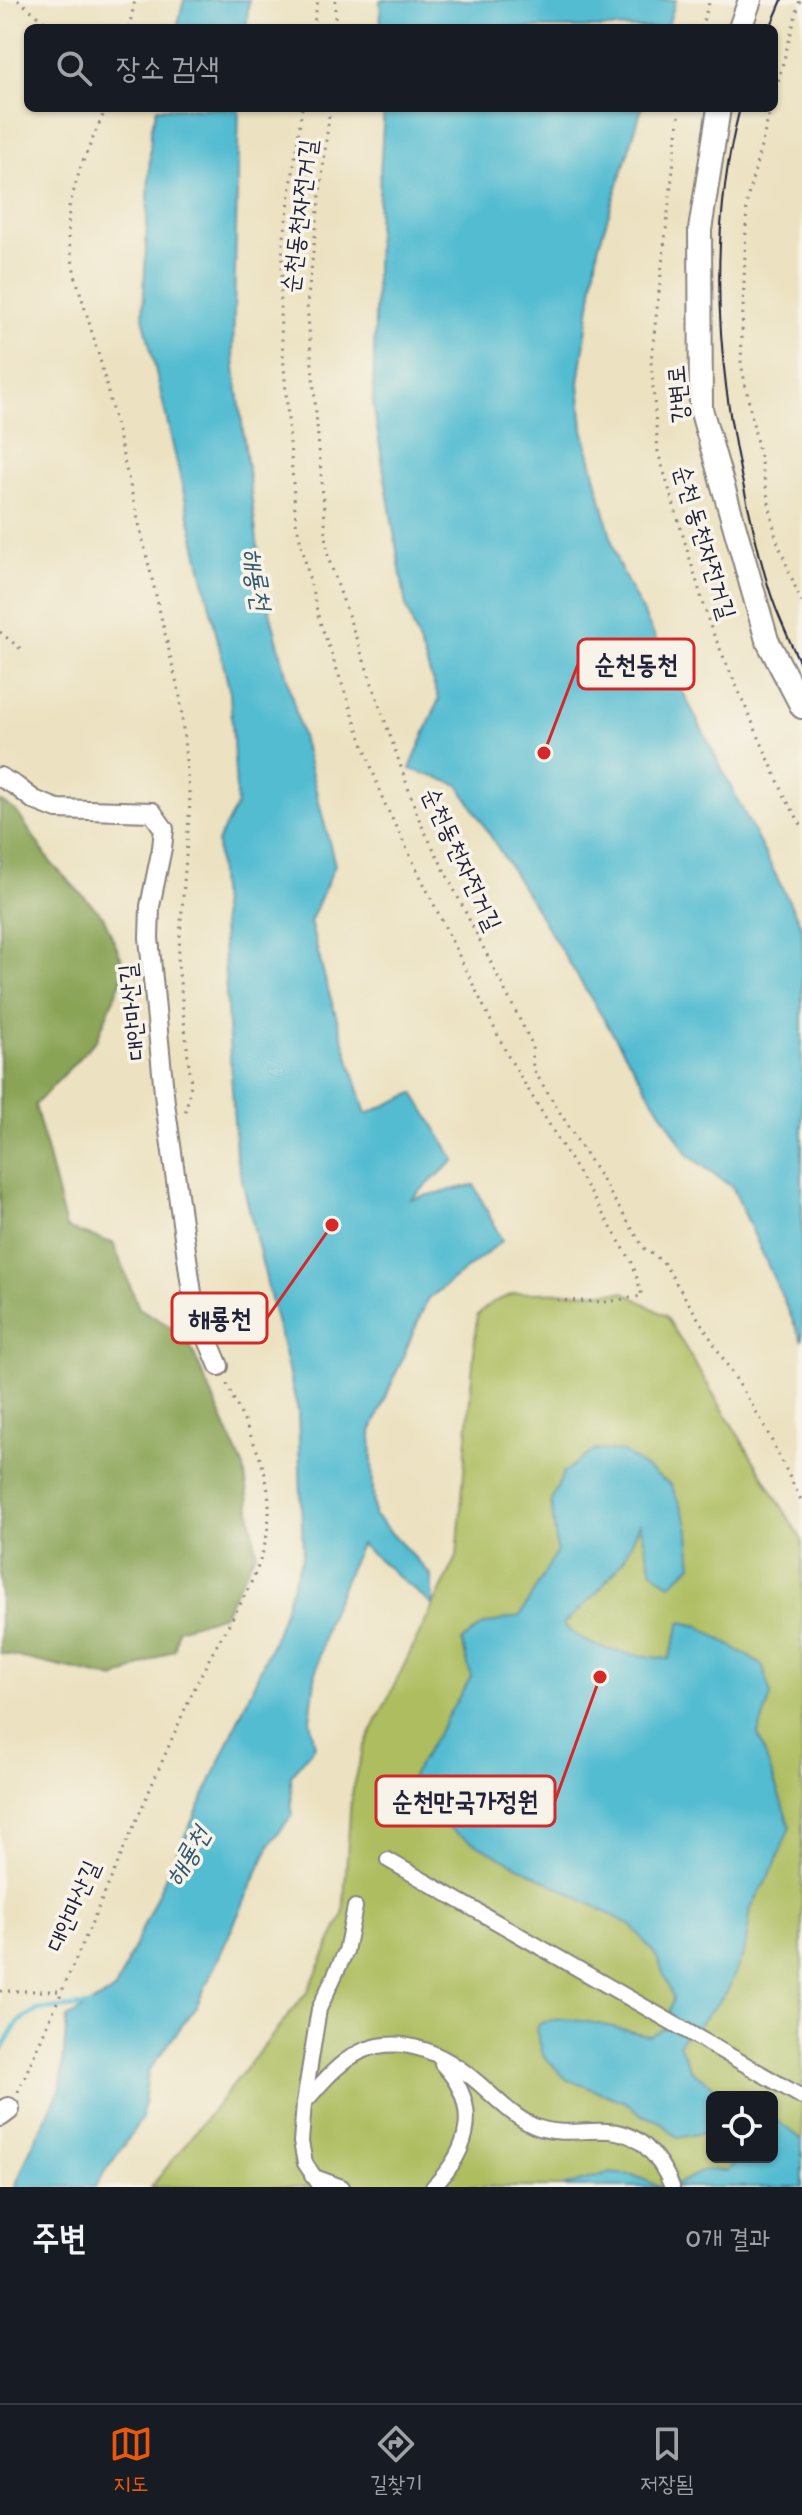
<!DOCTYPE html>
<html lang="ko">
<meta charset="utf-8">
<style>
body{margin:0;font-family:Itim,"Poor Story",sans-serif;background:#20242c;color:#f1f3f6}
.controls{position:absolute;right:24px;bottom:24px;display:grid;overflow:hidden;border-radius:12px;box-shadow:0 2px 6px #0004}
.controls button{width:72px;height:72px;display:grid;place-items:center;padding:0;border:0;border-bottom:2px solid #363941;background:#171b24;color:#f1f3f6;font:40px sans-serif}
.list{margin:0;padding:0;list-style:none}
h2{display:flex;justify-content:space-between;align-items:center;height:104px;margin:0;padding:0 32px;font-size:34px}
h2 small{font-size:26px;font-weight:400;color:#9ea1a6}
.icon{flex:none;width:44px;height:44px;fill:none;stroke:currentColor;stroke-width:2;stroke-linecap:round;stroke-linejoin:round}
.map{position:relative;flex:none;width:802px;height:2187px;overflow:hidden}
.search{position:absolute;background:#171b24;box-shadow:0 2px 6px #0004;left:24px;right:24px;top:24px;height:88px;display:flex;align-items:center;gap:20px;box-sizing:border-box;padding:0 28px;border-radius:12px;color:#9ea1a6;font-size:30px}
.sheet{height:216px;background:#171b24}
nav{display:flex;justify-content:space-around;align-items:center;box-sizing:border-box;height:112px;border-top:2px solid #363941;background:#171b24;font-size:22px;color:#9ea1a6}
nav a{display:grid;justify-items:center;gap:4px}
nav .on{color:#ea580c}
.map>svg:first-child{display:block}
.green{fill:#adbd5f;stroke:#68704d;stroke-width:2;fill-rule:evenodd}
.forest{fill:#8aa456;stroke:#566348;stroke-width:2}
.water{fill:#53bcd1;stroke:#3a6f86;stroke-width:2}
.lines{fill:none;stroke-linecap:round;stroke-linejoin:round}
.stream{stroke:#53bcd1;stroke-width:5}
.pedestrian-casing{stroke:#87827e;stroke-width:18}
.minor-casing{stroke:#87827e;stroke-width:22}
.tertiary-casing{stroke:#87827e;stroke-width:26}
.path{stroke:#87827e;stroke-width:3;stroke-dasharray:2 6;stroke-linecap:butt}
.pedestrian{stroke:#fff;stroke-width:14}
.minor{stroke:#fff;stroke-width:18}
.tertiary{stroke:#fff;stroke-width:22}
.tram{stroke:#22223b;stroke-width:2}
.labels{text-anchor:middle;stroke-width:7;stroke-linejoin:round;paint-order:stroke}
.street-label{font-size:24px;fill:#22223b;stroke:#f7f3e8}
.water-label{font-size:26px;font-style:italic;fill:#335870;stroke:#f7f3e8}
.leader{fill:none;stroke:#d62828;stroke-width:3}
.callout-dot{fill:#d62828;stroke:#f7f3e8;stroke-width:3}
.callout{fill:#f7f3e8;stroke:#d62828;stroke-width:3}
.callout-label{font-size:26px;text-anchor:middle;font-weight:bold;fill:#22223b}
</style>
<div class="map">
<svg width="802" height="2187" viewBox="0 0 802 2187">
<rect width="100%" height="100%" fill="#f7f3e8"/>
<filter id="ink" filterUnits="userSpaceOnUse"><feTurbulence type="fractalNoise" baseFrequency=".0125" numOctaves="2"/><feDisplacementMap in="SourceGraphic" scale="16" xChannelSelector="R" yChannelSelector="G"/><feConvolveMatrix kernelMatrix="1 2 1 2 8 2 1 2 1" color-interpolation-filters="sRGB"/></filter>
<filter id="wash" filterUnits="userSpaceOnUse"><feTurbulence type="fractalNoise" baseFrequency=".006" numOctaves="4" result="noise"/><feDisplacementMap in="SourceGraphic" scale="32" xChannelSelector="R" yChannelSelector="G"/><feGaussianBlur stdDeviation="1.8" result="paint"/><feColorMatrix in="noise" values="0 0 0 0 0 0 0 0 0 0 0 0 0 0 0 0 0 1.4 0 .05"/><feComposite in="paint" operator="in"/></filter>
<g filter="url(#wash)">
<rect width="100%" height="100%" fill="#ece2c1"/>
<path class="green" d="M624 1292 666 1316 802 1540V2187H151L308 1991 343 1915 351 1798 363 1749 457 1557 477 1315 493 1302 516 1293ZM712 2097H772V2157H712Z"/>
<path class="forest" d="M0 801 16 811 52 864 103 916 126 969 97 1039 35 1105 66 1228 113 1243 139 1308 186 1336 244 1468 256 1552 223 1615 178 1629 175 1649 115 1679 0 1653Z"/>
<g class="water">
<path d="M184 0H249L246 28H177Z"/>
<path d="M380 0H676L667 28H381Z"/>
<path d="M157 108H239L233 352 262 580 335 865 310 922 326 983 366 1114 414 1093 455 1160 411 1199 474 1185 502 1241 427 1300 371 1432 374 1515 431 1575 433 1606 360 1544 327 1622 316 1671 310 1720 315 1746 291 1775 292 1815 271 1843 197 2005 148 2072 142 2118 95 2187H15L30 2150 61 2088 67 2018 115 1990 169 1869 210 1784 276 1634 303 1554 298 1411 236 1155 217 842 237 805 230 693 143 316 151 130Z"/>
<path d="M384 108H642L598 248 579 383 583 429 618 564 802 927V1341L733 1188 688 1155 459 785 410 769 439 699 406 606 373 404 377 228Z"/>
<path d="M595 1450 623 1452 671 1485 688 1524 692 1565 670 1585 652 1571 640 1524 623 1561 596 1594 563 1625C592 1653 631 1654 669 1659L681 1622 699 1626 763 1666 771 1696 758 1734 790 1827 774 1867 751 1908 745 1950 727 1992 695 2029 685 2034 679 2044 690 2069 727 2097H712V2134L701 2133 678 2138 661 2122 642 2115 625 2102 566 2079 543 2055 536 2030 538 2025C561 2010 623 2030 650 2036L665 2027 673 1998 657 1957 632 1926 461 1836 419 1809 412 1776 471 1677 462 1641 483 1625 520 1616 557 1551 551 1501 564 1472Z"/>
<path d="M772 2119 779 2122 802 2140V2187H672L704 2170 727 2171 734 2163 732 2157H772Z"/>
<path d="M608 2173 633 2175 661 2187H562Z"/>
</g>
<g class="lines">
<path class="stream" d="M0 2052 18 2022 38 2010 90 2006"/>
</g>
</g>
<g filter="url(#ink)">
<g class="lines">
<g class="pedestrian-casing">
<g id="pedestrian">
<path d="M388 1860 802 2097"/>
<path d="M304 2103C315 2091 325 2078 338 2067 383 2027 435 2046 476 2081 494 2096 513 2117 534 2126 572 2142 612 2116 645 2146 658 2158 666 2171 672 2187"/>
<path d="M312 2176 342 2187"/>
<path d="M321 2187 305 2163 301 2142 304 2103 319 2009 346 1951 355 1907"/>
<path d="M433 2187C471 2149 481 2105 442 2064"/>
</g>
</g>
<g class="minor-casing">
<path id="minor" d="M0 777 16 786 34 800 57 809 152 812 164 829 162 848 150 906 149 938 165 1103 194 1307 219 1366"/>
</g>
<g class="tertiary-casing">
<g id="tertiary">
<path d="M740 28 750 0"/>
<path d="M719 108 700 230 701 409 767 640 802 707"/>
<path d="M0 2115 8 2109"/>
</g>
</g>
<g class="path">
<path d="M18 0 53 28"/>
<path d="M335 0V28"/>
<path d="M129 28 135 0"/>
<path d="M313 28 318 0"/>
<path d="M701 28 710 0"/>
<path d="M774 96 800 0"/>
<path d="M106 108 81 166 69 207 68 237 75 275 101 363 180 697 190 803 178 963 191 1084 185 1115"/>
<path d="M302 108 283 244 280 314 296 522 319 619 383 800 508 1056 633 1264 642 1296 605 1302 554 1300"/>
<path d="M330 108 307 305 328 557 420 822 532 1044 533 1069 644 1248 663 1262 762 1421 802 1502"/>
<path d="M680 108 651 361 658 452 710 626 786 799 802 826"/>
<path d="M771 108 747 200 741 363 776 538 802 604"/>
<path d="M0 632 22 650"/>
<path d="M0 1991H60"/>
<path d="M18 2092 188 1702C196 1685 204 1668 213 1652 244 1596 280 1548 266 1479 259 1447 239 1413 226 1382"/>
</g>
<use href="#pedestrian" class="pedestrian"/>
<use href="#minor" class="minor"/>
<use href="#tertiary" class="tertiary"/>
<g class="tram">
<path d="M770 28 782 0"/>
<path d="M740 108C706 239 717 376 748 506 756 539 763 575 775 606 783 627 793 648 802 668"/>
</g>
</g>
</g>
<g class="labels">
<g class="street-label">
<text transform="translate(299 216) rotate(-83)" y="8">순천동천자전거길</text>
<text transform="translate(678 394) rotate(-95)" y="8">강변로</text>
<text transform="translate(705 542) rotate(73)" y="8">순천 동천자전거길</text>
<text transform="translate(462 859) rotate(65)" y="8">순천동천자전거길</text>
<text transform="translate(132 1012) rotate(-96)" y="8">대안마산길</text>
<text transform="translate(73 1906) rotate(-66)" y="8">대안마산길</text>
</g>
<g class="water-label">
<text transform="translate(257 579) rotate(80)" y="9">해룡천</text>
<text transform="translate(187 1856) rotate(-60)" y="9">해룡천</text>
</g>
</g>
<path class="leader" d="M544 753L578 664M332 1225L267 1318M600 1677L555 1801"/>
<g class="callout-dot">
<circle cx="544" cy="753" r="8"/>
<circle cx="332" cy="1225" r="8"/>
<circle cx="600" cy="1677" r="8"/>
</g>
<g class="callout">
<rect x="578" y="639" width="116" height="50" rx="8"/>
<rect x="172" y="1293" width="95" height="50" rx="8"/>
<rect x="376" y="1776" width="179" height="50" rx="8"/>
</g>
<g class="callout-label">
<text x="636" y="673">순천동천</text>
<text x="220" y="1327">해룡천</text>
<text x="465" y="1810">순천만국가정원</text>
</g>
</svg>
<div class="controls">
<button><svg class="icon" aria-label="locate" viewBox="0 0 24 24"><circle cx="12" cy="12" r="6"/><path d="M12 2v4M12 18v4M2 12h4M18 12h4"/></svg></button>
</div>
<div class="search"><svg class="icon" aria-label="search" viewBox="0 0 24 24"><circle cx="10" cy="10" r="6"/><path d="M15 15l6 6"/></svg>장소 검색</div>
</div>
<section class="sheet">
<h2>주변<small>0개 결과</small></h2>
<ul class="list">
</ul>
</section>
<nav>
<a class="on"><svg class="icon" aria-label="map" viewBox="0 0 24 24"><path d="M3 6l6-2 6 2 6-2v14l-6 2-6-2-6 2zM9 4v14M15 6v14"/></svg>지도</a>
<a><svg class="icon" aria-label="directions" viewBox="0 0 24 24"><path d="M12 3l9 9-9 9-9-9zM9 14v-3h6M13 9l2 2-2 2"/></svg>길찾기</a>
<a><svg class="icon" aria-label="saved" viewBox="0 0 24 24"><path d="M7 4h10v16l-5-4-5 4z"/></svg>저장됨</a>
</nav>
